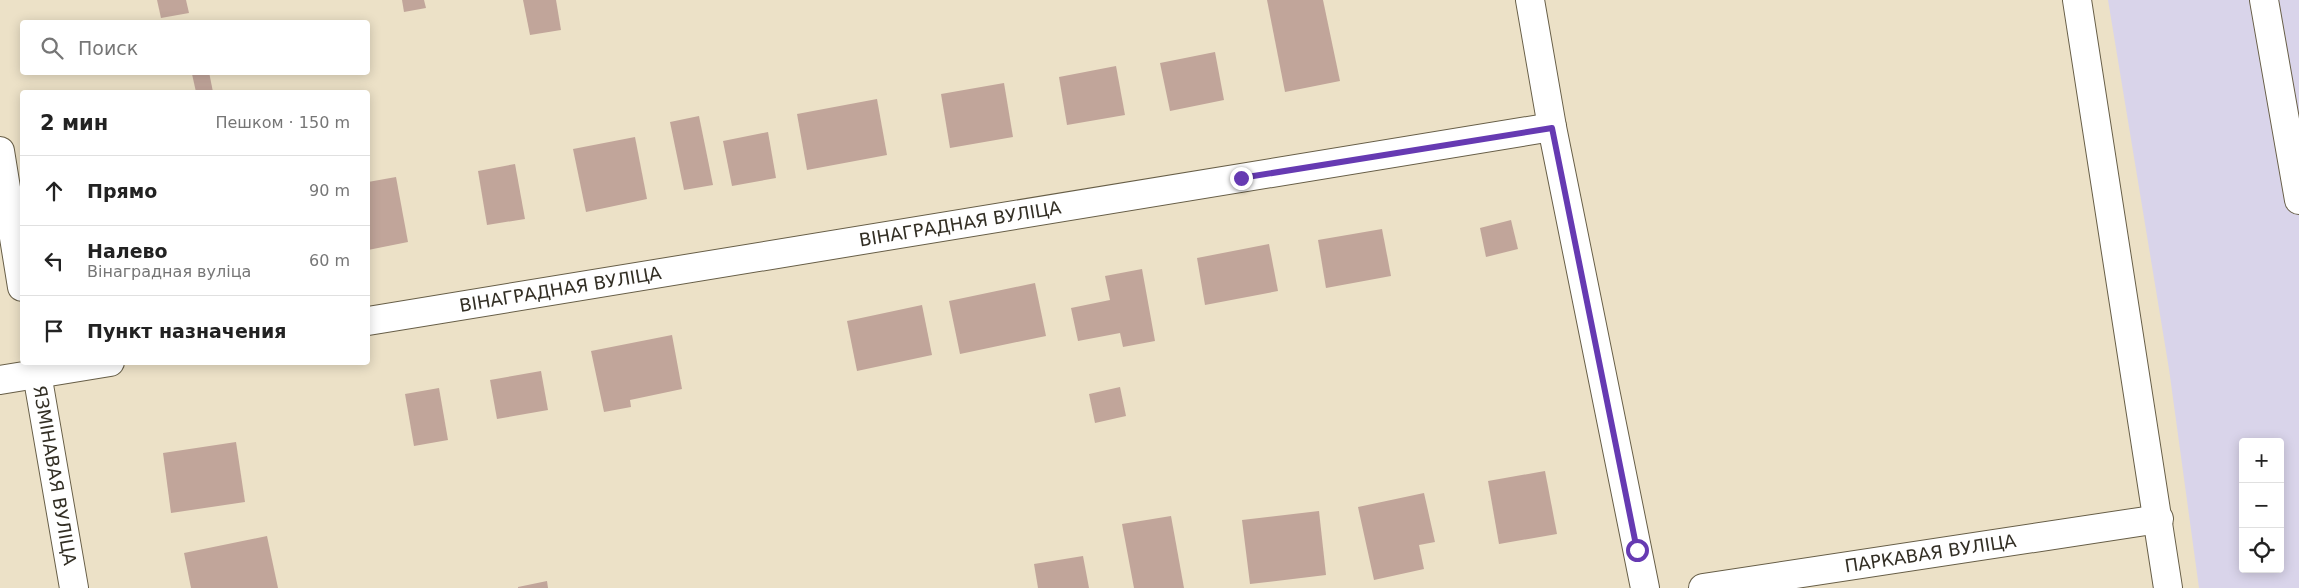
<!DOCTYPE html>
<html lang="ru">
<meta charset="utf-8">
<style>
body{margin:0;font-family:"DejaVu Sans",sans-serif;background:#f2f2f2;color:#222}
.controls{position:absolute;right:15px;bottom:15px;display:grid;overflow:hidden;border-radius:5px;box-shadow:0 2px 12px #0003}
.controls button{width:45px;height:45px;display:grid;place-items:center;padding:0;border:0;border-bottom:1px solid #e0e0e0;background:#fff;color:#222;font:25px sans-serif}
.stop{position:absolute;width:15px;height:15px;margin:-11px;border:4px solid #663ab2;border-radius:50%;background:#fff}
.stop.end{background:#663ab2;border-color:#fff;box-shadow:0 1px 5px #0008}
.list{margin:0;padding:0;list-style:none}
h2{display:flex;justify-content:space-between;align-items:center;height:65px;margin:0;padding:0 20px;font-size:21px}
h2 small{font-size:16px;font-weight:400;color:#767676}
.list li{display:grid;grid-template-columns:32px 1fr auto;gap:15px;align-items:center;box-sizing:border-box;height:70px;padding:0 20px;border-top:1px solid #e0e0e0}
.list b{display:block;font-size:19px;white-space:nowrap}
.list p{margin:0;font-size:16px;white-space:nowrap;color:#767676}
.list em{font-size:16px;font-style:normal;color:#767676}
.icon{flex:none;width:28px;height:28px;fill:none;stroke:currentColor;stroke-width:2;stroke-linecap:round;stroke-linejoin:round}
.map{position:relative;flex:none;width:2299px;height:588px;overflow:hidden}
.search{position:absolute;background:#fff;box-shadow:0 2px 12px #0003;left:20px;top:20px;width:350px;height:55px;display:flex;align-items:center;gap:12px;box-sizing:border-box;padding:0 18px;border-radius:5px;color:#767676;font-size:19px}
.panel{position:absolute;background:#fff;box-shadow:0 2px 12px #0003;left:20px;top:90px;width:350px;height:275px;border-radius:5px}
.map>svg:first-child{display:block}
.industrial{fill:#d9d4ea;fill-rule:evenodd}
.building{fill:#c1a59a}
.lines{fill:none;stroke-linecap:round;stroke-linejoin:round}
.minor-casing{stroke:#675e47;stroke-width:30}
.minor{stroke:#fff;stroke-width:28}
.route{stroke:#663ab2;stroke-width:6}
.labels{text-anchor:middle;stroke-width:4;stroke-linejoin:round;paint-order:stroke}
.street-label{font-size:18px;fill:#332f25;stroke:#fff}
</style>
<div class="map">
<svg width="2299" height="588" viewBox="0 0 2299 588">
<rect width="100%" height="100%" fill="#ece1c7"/>
<path class="industrial" d="M2108 0H2299V588H2199L2169 369ZM2243 442H2280V569H2243Z"/>
<g class="building">
<path d="M157 0H186L189 13 161 18Z"/>
<path d="M402 0H424L426 8 404 12Z"/>
<path d="M523 0H556L561 30 530 35Z"/>
<path d="M1267 0H1323L1340 81 1285 92Z"/>
<path d="M1215 52 1224 100 1170 111 1160 63Z"/>
<path d="M1116 66 1125 115 1067 125 1059 77Z"/>
<path d="M197 72H209L213 92H196L192 74Z"/>
<path d="M1004 83 1013 137 950 148 941 94Z"/>
<path d="M877 99 887 155 807 170 797 114Z"/>
<path d="M699 116 713 185 684 190 670 122Z"/>
<path d="M768 132 776 178 732 186 723 141Z"/>
<path d="M635 137 647 199 586 212 573 149Z"/>
<path d="M515 164 525 219 487 225 478 171Z"/>
<path d="M396 177 408 242 368 250V182Z"/>
<path d="M1511 220 1518 249 1486 257 1480 228Z"/>
<path d="M1382 229 1391 276 1326 288 1318 240Z"/>
<path d="M1269 244 1278 291 1205 305 1197 258Z"/>
<path d="M1142 269 1155 341 1123 347 1120 333 1078 341 1071 308 1110 300 1105 276Z"/>
<path d="M1035 283 1046 336 960 354 949 301Z"/>
<path d="M922 305 932 355 857 371 847 321Z"/>
<path d="M672 335 682 389 630 400 631 407 604 412 591 351Z"/>
<path d="M541 371 548 410 497 419 490 380Z"/>
<path d="M1120 387 1126 416 1095 423 1089 394Z"/>
<path d="M439 388 448 440 414 446 405 394Z"/>
<path d="M236 442 245 502 171 513 163 453Z"/>
<path d="M1545 471 1557 534 1499 544 1488 481Z"/>
<path d="M1424 493 1435 542 1419 545 1424 569 1374 580 1358 507Z"/>
<path d="M1319 511 1326 575 1250 584 1242 520Z"/>
<path d="M1171 516 1184 588H1134L1122 524Z"/>
<path d="M267 536 278 588H191L184 553Z"/>
<path d="M1083 556 1089 588H1038L1034 564Z"/>
<path d="M547 581 548 588H518V587Z"/>
</g>
<g class="lines">
<g class="minor-casing">
<g id="minor">
<path d="M1530 0 1552 127 1645 588"/>
<path d="M2077 0 2168 588"/>
<path d="M2264 0 2299 200"/>
<path d="M0 151 22 287"/>
<path id="s1" d="M368 321 1552 127"/>
<path id="s2" d="M35 362 74 588"/>
<path d="M0 380 110 362"/>
<path id="s3" d="M1703 588 2159 519"/>
</g>
</g>
<use href="#minor" class="minor"/>
</g>
<g class="lines">
<path class="route" d="M1241 178 1552 128 1637 550"/>
</g>
<g class="labels">
<g class="street-label">
<text dy="6" stroke="none"><textPath href="#s1" startOffset="600">ВІНАГРАДНАЯ ВУЛІЦА</textPath></text>
<text dy="6" stroke="none"><textPath href="#s1" startOffset="195">ВІНАГРАДНАЯ ВУЛІЦА</textPath></text>
<text dy="6" stroke="none"><textPath href="#s2" startOffset="115">ЯЗМІНАВАЯ ВУЛІЦА</textPath></text>
<text dy="6" stroke="none"><textPath href="#s3" startOffset="230">ПАРКАВАЯ ВУЛІЦА</textPath></text>
</g>
</g>
</svg>
<div class="controls">
<button>+</button>
<button>−</button>
<button><svg class="icon" aria-label="locate" viewBox="0 0 24 24"><circle cx="12" cy="12" r="6"/><path d="M12 2v4M12 18v4M2 12h4M18 12h4"/></svg></button>
</div>
<div class="stop" style="left:1637px;top:550px"></div>
<div class="stop end" style="left:1241px;top:178px"></div>
<div class="search"><svg class="icon" aria-label="search" viewBox="0 0 24 24"><circle cx="10" cy="10" r="6"/><path d="M15 15l6 6"/></svg>Поиск</div>
<section class="panel">
<h2>2 мин<small>Пешком · 150 m</small></h2>
<ul class="list">
<li><svg class="icon" aria-label="ahead" viewBox="0 0 24 24"><path d="M12 20V5M6 11l6-6 6 6"/></svg><div><b>Прямо</b></div><em>90 m</em></li>
<li><svg class="icon" aria-label="left" viewBox="0 0 24 24"><path d="M17 20v-9H6M10 6l-5 5 5 5"/></svg><div><b>Налево</b><p>Вінаградная вуліца</p></div><em>60 m</em></li>
<li><svg class="icon" aria-label="arrive" viewBox="0 0 24 24"><path d="M6 21V4h12l-3 4 3 4H6"/></svg><div><b>Пункт назначения</b></div></li>
</ul>
</section>
</div>
